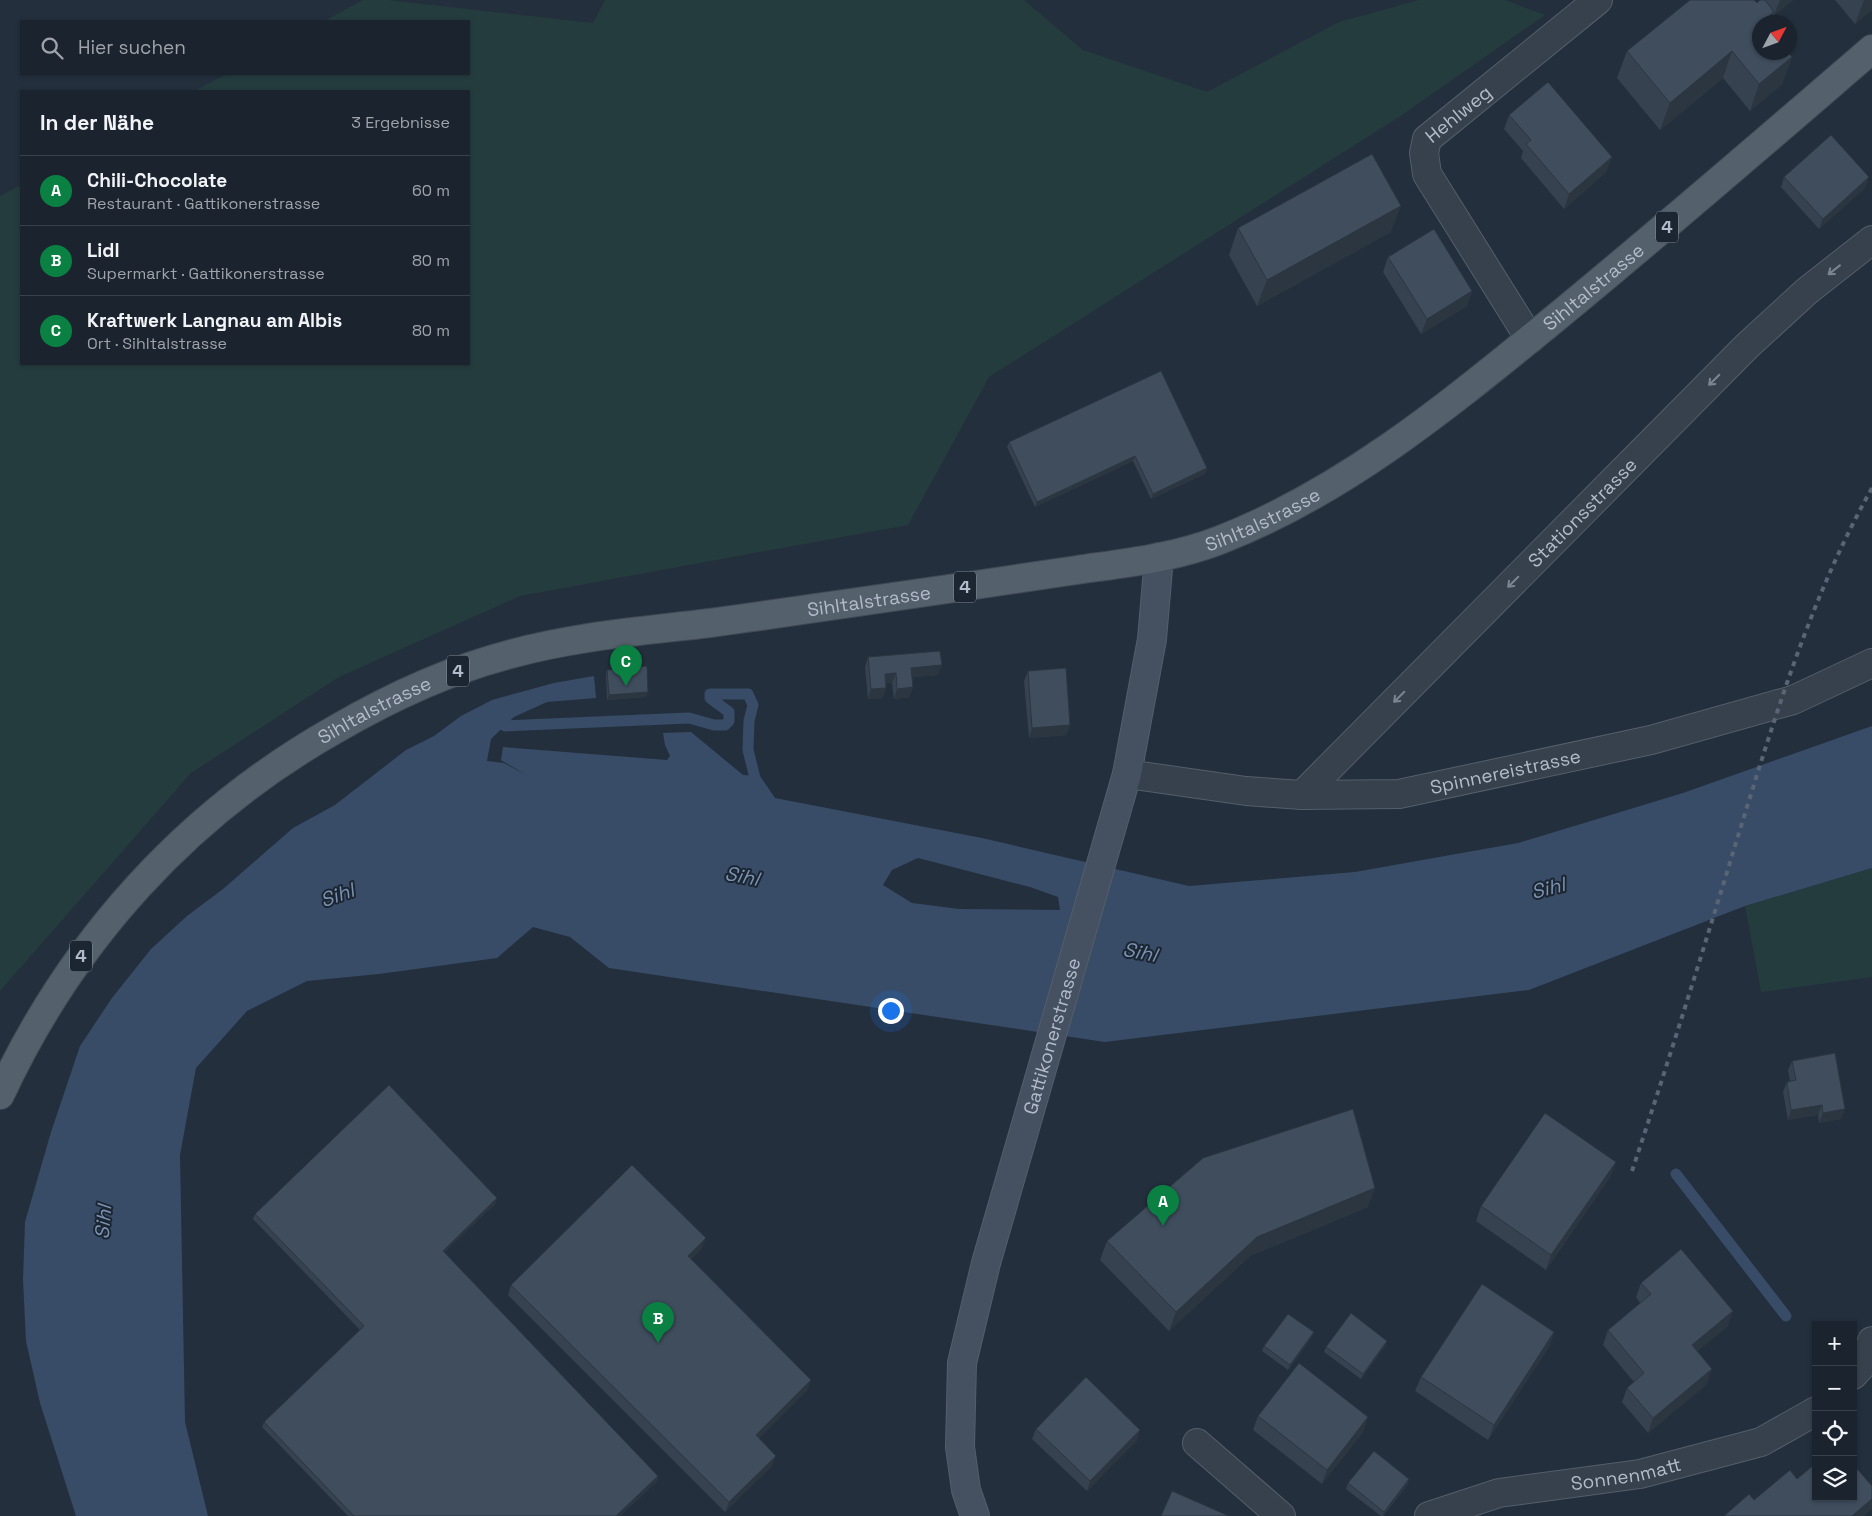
<!DOCTYPE html>
<html lang="de">
<meta charset="utf-8">
<style>
body{margin:0;font-family:"Space Grotesk",sans-serif;background:#272f3a;color:#f1f3f6}
.controls{position:absolute;right:15px;bottom:15px;display:grid;overflow:hidden;border-radius:0px;box-shadow:0 1px 4px #0004}
.controls button{width:45px;height:45px;display:grid;place-items:center;padding:0;border:0;border-bottom:1px solid #38404a;background:#1a232e;color:#f1f3f6;font:25px sans-serif}
.compass{position:absolute;left:1752px;top:15px;width:45px;height:45px;border-radius:50%;background:#1a232e;box-shadow:0 1px 4px #0004;rotate:49deg}
.you{position:absolute;left:890px;top:1010px;width:18px;height:18px;margin:-12px;border:4px solid #fff;border-radius:50%;background:#1a73e8;box-shadow:0 0 0 8px #1a73e833}
.badge{display:grid;place-items:center;width:32px;height:32px;border-radius:50%;background:#0b8043;color:#fff;font-size:16px;font-weight:700}
.pin{position:absolute;translate:-50% -41px;filter:drop-shadow(0 1px 2px #0008)}
.pin::after{content:'';position:absolute;top:26px;width:18px;height:15px;background:inherit;clip-path:polygon(0 0,100% 0,50% 100%)}
.list{margin:0;padding:0;list-style:none}
h2{display:flex;justify-content:space-between;align-items:center;height:65px;margin:0;padding:0 20px;font-size:21px}
h2 small{font-size:16px;font-weight:400;color:#9fa4aa}
.list li{display:grid;grid-template-columns:32px 1fr auto;gap:15px;align-items:center;box-sizing:border-box;height:70px;padding:0 20px;border-top:1px solid #38404a}
.list b{display:block;font-size:19px;white-space:nowrap}
.list p{margin:0;font-size:16px;white-space:nowrap;color:#9fa4aa}
.list em{font-size:16px;font-style:normal;color:#9fa4aa}
.icon{flex:none;width:28px;height:28px;fill:none;stroke:currentColor;stroke-width:2;stroke-linecap:round;stroke-linejoin:round}
.map{position:relative;flex:none;width:1872px;height:1516px;overflow:hidden}
.search{position:absolute;background:#1a232e;box-shadow:0 1px 4px #0004;left:20px;top:20px;width:450px;height:55px;display:flex;align-items:center;gap:12px;box-sizing:border-box;padding:0 18px;border-radius:0px;color:#9fa4aa;font-size:19px}
.panel{position:absolute;background:#1a232e;box-shadow:0 1px 4px #0004;left:20px;top:90px;width:450px;height:275px;border-radius:0px}
.map>svg:first-child{display:block}
.green{fill:#253c3e}
.water{fill:#384c67;fill-rule:evenodd}
.lines{fill:none;stroke-linecap:round;stroke-linejoin:round}
.stream{stroke:#384c67;stroke-width:11}
.street-casing{stroke:#555e6b;stroke-width:30}
.secondary-casing{stroke:#555e6b;stroke-width:30}
.primary-casing{stroke:#404a56;stroke-width:30}
.street{stroke:#37404d;stroke-width:28}
.secondary{stroke:#455060;stroke-width:28}
.primary{stroke:#55606d;stroke-width:28}
.rail{stroke:#596574;stroke-width:4;stroke-dasharray:5 5;stroke-linecap:butt}
.wall{fill:#364250}
.shaded-wall{fill:#2c3641}
.building{fill:#3f4d5d;stroke:#2c3641}
.oneway{stroke:#7b8491}
.labels{text-anchor:middle;stroke-width:4;stroke-linejoin:round;paint-order:stroke}
.shield{fill:#1c2632;stroke:#858e9c;stroke-width:1}
.shield-label{font-size:18px;font-weight:bold;fill:#b2bbc9}
.street-label{font-size:19px;fill:#b2bbc9;stroke:#1c2632}
.water-label{font-size:20px;font-style:italic;fill:#7a92b1;stroke:#1c2632}
</style>
<div class="map">
<svg width="1872" height="1516" viewBox="0 0 1872 1516">
<rect width="100%" height="100%" fill="#232f3d"/>
<g class="green">
<path d="M363 0H387L593 23 605 0H1024L1083 50 1207 92 1339 22 1419 0H1505L1545 15 1399 117 989 377 908 525 520 596 339 677 191 773 0 991V196L21 185V364H469V91H194L227 74H469V21H324Z"/>
<path d="M1872 868V977L1761 992 1745 906Z"/>
</g>
<path class="water" d="M594 676 596 698 547 702 514 717 491 739 487 761 504 763 528 776 501 760 503 747 667 760 670 756 665 745 663 733 691 732 743 775 760 776 775 798 982 838 1189 886 1355 872 1518 843 1683 793 1872 726V868L1745 906 1529 990 1105 1042 609 968 570 937 533 927 497 958 379 974 307 981 247 1011 196 1068 180 1155 185 1422 208 1516H76L40 1403 26 1341 23 1280 25 1222 51 1132 80 1046 112 998 151 949 187 916 223 889 293 828 335 805 406 750 434 736 461 716 492 700 554 683ZM918 858 1030 887 1058 897 1060 910 959 909 912 903 883 885 892 870Z"/>
<g class="lines">
<g class="stream">
<path d="M505 726 689 718 714 725H725L729 721V712L710 698V694H748L753 705 749 721 748 750 758 790"/>
<path d="M1676 1174 1786 1316"/>
</g>
<g class="street-casing">
<g id="street">
<path id="s1" d="M1530 339 1427 174 1424 153 1427 139 1598 0"/>
<path id="s2" d="M1127 774 1246 791 1302 795 1399 794 1651 740 1793 700 1872 663"/>
<path id="s3" d="M1302 795 1747 346 1807 291 1872 240"/>
<path d="M1853 1375 1865 1362 1872 1341"/>
<path d="M1197 1443 1281 1516"/>
<path id="s4" d="M1429 1516 1499 1493 1640 1474 1761 1442 1816 1411"/>
</g>
</g>
<g class="secondary-casing">
<g id="secondary">
<path id="s5" d="M975 1516 966 1490 960 1447 962 1363 986 1263 1127 774 1152 639 1159 557"/>
</g>
</g>
<g class="primary-casing">
<g id="primary">
<path id="s6" d="M0 1095C72 940 187 813 336 729 391 697 449 670 511 654 576 636 644 631 710 623 792 612 874 600 955 588 996 582 1036 576 1077 570 1125 563 1174 558 1220 540 1343 492 1445 408 1547 325 1657 235 1764 142 1872 49"/>
</g>
</g>
<use href="#street" class="street"/>
<use href="#secondary" class="secondary"/>
<use href="#primary" class="primary"/>
<path class="rail" d="M1632 1171C1669 1060 1704 948 1738 836 1775 717 1810 598 1872 488"/>
</g>
<g class="wall">
<path d="M1760 0H1793L1774 15V14L1770 22H1760L1792 57 1782 84 1750 111 1723 78 1660 130 1617 78 1627 51 1757 3Z"/>
<path d="M1835 0H1872V10L1855 24Z"/>
<path d="M1509 115 1612 157 1606 172 1564 209 1521 158 1523 151 1504 129Z"/>
<path d="M1784 177 1866 187 1819 229 1781 187Z"/>
<path d="M1238 228 1391 232 1257 306 1229 255Z"/>
<path d="M1388 257 1472 291 1467 306 1421 334 1383 272Z"/>
<path d="M1161 371 1207 468 1205 474 1151 499 1133 461 1035 507 1007 447 1009 442Z"/>
<path d="M868 657 938 675 912 677 913 687 909 697 894 699 892 683H886L883 698 868 699 865 667Z"/>
<path d="M607 670 646 697 607 700 606 675Z"/>
<path d="M1028 671 1070 725 1066 735 1029 738 1024 681Z"/>
<path d="M1792 1061 1841 1119 1819 1123 1818 1115 1788 1120 1783 1092 1787 1082 1790 1081 1788 1070Z"/>
<path d="M1616 1162 1610 1177 1546 1270 1476 1221 1481 1206Z"/>
<path d="M495 1204 444 1252 658 1476 657 1481 620 1516H348L262 1427 264 1422 360 1330 253 1219 255 1214Z"/>
<path d="M1368 1207 1250 1256 1169 1331 1100 1260 1107 1241Z"/>
<path d="M702 1248 691 1259 811 1380 807 1390 759 1438 772 1466 725 1512 508 1295 511 1285Z"/>
<path d="M1641 1283 1728 1326 1697 1351 1707 1384 1648 1433 1622 1402 1627 1388 1634 1382 1603 1345 1608 1330 1640 1303 1636 1297Z"/>
<path d="M1554 1332 1549 1347 1488 1440 1415 1391 1421 1377Z"/>
<path d="M1312 1337 1288 1370 1262 1351 1264 1346Z"/>
<path d="M1387 1341 1385 1346 1361 1379 1324 1352 1326 1347Z"/>
<path d="M1258 1416 1363 1432 1322 1484 1253 1430Z"/>
<path d="M1036 1429 1140 1430 1137 1440 1087 1491 1032 1439Z"/>
<path d="M1348 1483 1408 1484 1383 1516H1381L1346 1489Z"/>
</g>
<g class="shaded-wall">
<path d="M1780 0H1793L1774 15Z"/>
<path d="M1864 0H1872V10L1855 24Z"/>
<path d="M1774 12 1770 22H1762V21Z"/>
<path d="M1732 51 1723 78 1660 130 1670 103Z"/>
<path d="M1792 57 1782 84 1750 111 1759 84Z"/>
<path d="M1612 157 1606 172 1564 209 1569 194Z"/>
<path d="M1869 177 1866 187 1819 229 1823 219Z"/>
<path d="M1401 206 1391 232 1257 306 1267 280Z"/>
<path d="M1472 291 1467 306 1421 334 1427 319Z"/>
<path d="M1135 456 1133 461 1035 507 1037 502Z"/>
<path d="M1207 468 1205 474 1151 499 1153 494Z"/>
<path d="M942 665 938 675 907 678 911 668Z"/>
<path d="M896 673 892 683 881 684 885 674Z"/>
<path d="M913 687 909 697 894 699 897 689Z"/>
<path d="M886 688 883 698 868 699 871 689Z"/>
<path d="M648 692 646 697 607 700 609 695Z"/>
<path d="M1070 725 1066 735 1029 738 1032 728Z"/>
<path d="M1822 1105 1818 1115 1788 1120 1791 1110Z"/>
<path d="M1845 1109 1841 1119 1819 1123 1823 1113Z"/>
<path d="M1616 1162 1610 1177 1546 1270 1551 1255Z"/>
<path d="M1375 1188 1368 1207 1250 1256 1169 1331 1176 1312 1257 1237Z"/>
<path d="M497 1198 495 1204 441 1256 443 1251Z"/>
<path d="M706 1238 702 1248 684 1266 688 1256Z"/>
<path d="M1733 1311 1728 1326 1687 1360 1692 1345Z"/>
<path d="M1314 1332 1312 1337 1288 1370 1290 1365Z"/>
<path d="M1554 1332 1549 1347 1488 1440 1494 1425Z"/>
<path d="M1387 1341 1385 1346 1361 1379 1363 1374Z"/>
<path d="M1712 1369 1707 1384 1648 1433 1653 1418Z"/>
<path d="M811 1380 807 1390 752 1445 756 1435Z"/>
<path d="M1368 1417 1363 1432 1322 1484 1327 1470Z"/>
<path d="M1140 1430 1137 1440 1087 1491 1090 1481Z"/>
<path d="M776 1456 772 1466 725 1512 729 1502Z"/>
<path d="M658 1476 657 1481 620 1516H616Z"/>
<path d="M1409 1479 1408 1484 1382 1516 1384 1512Z"/>
<path d="M1872 1499V1509L1864 1516H1852Z"/>
</g>
<g class="building">
<path d="M1690 0H1754L1757 3 1760 0H1765L1774 12 1762 21 1763 22H1760V52H1788L1792 57 1759 84 1732 51 1670 103 1627 51Z"/>
<path d="M1548 82 1612 157 1569 194 1526 144 1531 140 1509 115Z"/>
<path d="M1831 135 1869 177 1823 219 1784 177Z"/>
<path d="M1372 154 1401 206 1267 280 1238 228Z"/>
<path d="M1434 229 1472 291 1427 319 1388 257Z"/>
<path d="M1161 371 1207 468 1153 494 1135 456 1037 502 1009 442Z"/>
<path d="M940 651 942 665 911 668 913 687 897 689 896 673 885 674 886 688 871 689 868 657Z"/>
<path d="M647 666 648 692 609 695 607 670Z"/>
<path d="M1066 668 1070 725 1032 728 1028 671Z"/>
<path d="M1835 1053 1845 1109 1823 1113 1822 1105 1791 1110 1787 1082 1796 1080 1792 1061Z"/>
<path d="M389 1085 497 1198 443 1251 658 1476 616 1516H354L264 1422 364 1326 255 1214Z"/>
<path d="M1353 1109 1375 1188 1257 1237 1176 1312 1107 1241 1203 1158Z"/>
<path d="M1545 1113 1616 1162 1551 1255 1481 1206Z"/>
<path d="M632 1165 706 1238 688 1256 811 1380 756 1435 776 1456 729 1502 511 1285Z"/>
<path d="M1681 1249 1733 1311 1692 1345 1712 1369 1653 1418 1627 1388 1644 1373 1608 1330 1651 1294 1641 1283Z"/>
<path d="M1482 1284 1554 1332 1494 1425 1421 1377Z"/>
<path d="M1351 1313 1387 1341 1363 1374 1326 1347Z"/>
<path d="M1288 1314 1314 1332 1290 1365 1264 1346Z"/>
<path d="M1299 1363 1368 1417 1327 1470 1258 1416Z"/>
<path d="M1086 1377 1140 1430 1090 1481 1036 1429Z"/>
<path d="M1374 1451 1409 1479 1384 1512 1348 1483Z"/>
<path d="M1816 1463V1497H1853V1464L1872 1486V1499L1852 1516H1724L1749 1494 1754 1500 1790 1470 1797 1479Z"/>
<path d="M1172 1491 1229 1516H1161Z"/>
</g>
<defs><path id="oneway-shaft" d="M-6 0H5M1.5-3L5.5 0L1.5 3" fill="none" stroke-width="1.6" stroke-linecap="round" stroke-linejoin="round" transform="scale(1.25)"/></defs>
<g class="oneway">
<use href="#oneway-shaft" transform="translate(1834 270) rotate(142)"/>
<use href="#oneway-shaft" transform="translate(1714 380) rotate(135)"/>
<use href="#oneway-shaft" transform="translate(1513 582) rotate(135)"/>
<use href="#oneway-shaft" transform="translate(1399 697) rotate(135)"/>
</g>
<g class="labels">
<g class="shield">
<rect x="1656" y="211.5" width="22" height="31" rx="4"/>
<rect x="954" y="571.5" width="22" height="31" rx="4"/>
<rect x="447" y="655.5" width="22" height="31" rx="4"/>
<rect x="70" y="940.5" width="22" height="31" rx="4"/>
</g>
<g class="shield-label">
<text x="1667" y="233">4</text>
<text x="965" y="593">4</text>
<text x="458" y="677">4</text>
<text x="81" y="962">4</text>
</g>
<g class="street-label">
<text dy="7" stroke="none"><textPath href="#s1" startOffset="270">Hehlweg</textPath></text>
<text dy="7" stroke="none"><textPath href="#s6" startOffset="1868">Sihltalstrasse</textPath></text>
<text dy="7" stroke="none"><textPath href="#s3" startOffset="398">Stationsstrasse</textPath></text>
<text dy="7" stroke="none"><textPath href="#s6" startOffset="1462">Sihltalstrasse</textPath></text>
<text dy="7" stroke="none"><textPath href="#s6" startOffset="1058">Sihltalstrasse</textPath></text>
<text dy="7" stroke="none"><textPath href="#s6" startOffset="548">Sihltalstrasse</textPath></text>
<text dy="7" stroke="none"><textPath href="#s2" startOffset="382">Spinnereistrasse</textPath></text>
<text dy="7" stroke="none"><textPath href="#s5" startOffset="494">Gattikonerstrasse</textPath></text>
<text dy="7" stroke="none"><textPath href="#s4" startOffset="202">Sonnenmatt</textPath></text>
</g>
<g class="water-label">
<text transform="translate(742 876) rotate(11)" y="7">Sihl</text>
<text transform="translate(1548 888) rotate(-14)" y="7">Sihl</text>
<text transform="translate(337 895) rotate(-20)" y="7">Sihl</text>
<text transform="translate(1140 952) rotate(11)" y="7">Sihl</text>
<text transform="translate(103 1222) rotate(-85)" y="7">Sihl</text>
</g>
</g>
</svg>
<div class="controls">
<button>+</button>
<button>−</button>
<button><svg class="icon" aria-label="locate" viewBox="0 0 24 24"><circle cx="12" cy="12" r="6"/><path d="M12 2v4M12 18v4M2 12h4M18 12h4"/></svg></button>
<button><svg class="icon" aria-label="layers" viewBox="0 0 24 24"><path d="M12 4l9 5-9 5-9-5zM3 14l9 5 9-5"/></svg></button>
</div>
<svg class="compass" viewBox="-18 -18 36 36"><path d="M0-13l5 13h-10z" fill="#e53935"/><path d="M0 13l5-13h-10z" fill="#9fa4aa"/></svg>
<div class="you"></div>
<div class="pin badge" style="left:1163px;top:1226px">A</div>
<div class="pin badge" style="left:658px;top:1343px">B</div>
<div class="pin badge" style="left:626px;top:686px">C</div>
<div class="search"><svg class="icon" aria-label="search" viewBox="0 0 24 24"><circle cx="10" cy="10" r="6"/><path d="M15 15l6 6"/></svg>Hier suchen</div>
<section class="panel">
<h2>In der Nähe<small>3 Ergebnisse</small></h2>
<ul class="list">
<li><span class="badge">A</span><div><b>Chili-Chocolate</b><p>Restaurant · Gattikonerstrasse</p></div><em>60 m</em></li>
<li><span class="badge">B</span><div><b>Lidl</b><p>Supermarkt · Gattikonerstrasse</p></div><em>80 m</em></li>
<li><span class="badge">C</span><div><b>Kraftwerk Langnau am Albis</b><p>Ort · Sihltalstrasse</p></div><em>80 m</em></li>
</ul>
</section>
</div>
